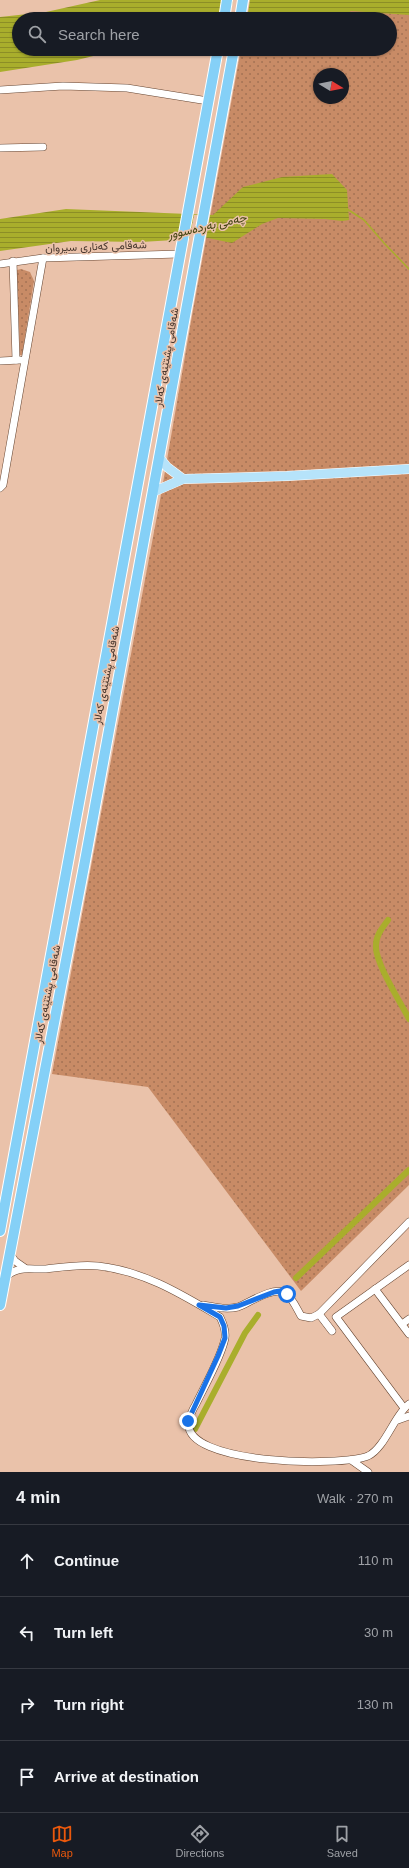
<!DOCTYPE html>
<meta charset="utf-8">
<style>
body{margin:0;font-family:Helvetica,Vazirmatn,sans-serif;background:#242831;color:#f1f3f6}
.compass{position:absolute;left:313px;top:68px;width:36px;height:36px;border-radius:50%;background:#171b24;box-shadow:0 1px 3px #0004;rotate:100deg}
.stop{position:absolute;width:12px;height:12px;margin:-9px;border:3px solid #1a73e8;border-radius:50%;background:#fff}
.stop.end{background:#1a73e8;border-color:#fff;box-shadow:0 1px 4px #0008}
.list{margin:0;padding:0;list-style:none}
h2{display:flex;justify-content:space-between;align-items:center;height:52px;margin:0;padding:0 16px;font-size:17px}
h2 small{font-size:13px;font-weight:400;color:#9ea1a6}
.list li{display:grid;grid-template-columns:26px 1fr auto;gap:12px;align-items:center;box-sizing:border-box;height:72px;padding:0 16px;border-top:1px solid #363941}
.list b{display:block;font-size:15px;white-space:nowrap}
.list em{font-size:13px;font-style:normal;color:#9ea1a6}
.icon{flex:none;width:22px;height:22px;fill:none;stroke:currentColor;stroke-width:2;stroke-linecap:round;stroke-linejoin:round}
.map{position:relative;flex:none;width:409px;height:1472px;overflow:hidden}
.search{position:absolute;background:#171b24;box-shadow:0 1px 3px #0004;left:12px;right:12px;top:12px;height:44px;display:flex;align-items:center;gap:10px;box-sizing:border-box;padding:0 14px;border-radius:22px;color:#9ea1a6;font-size:15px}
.sheet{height:340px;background:#171b24}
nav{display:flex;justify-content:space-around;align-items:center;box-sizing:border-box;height:56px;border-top:1px solid #363941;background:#171b24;font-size:11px;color:#9ea1a6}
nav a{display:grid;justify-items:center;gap:2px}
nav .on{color:#ea580c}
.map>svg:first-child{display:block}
.grass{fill:url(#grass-dots);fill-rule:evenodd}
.water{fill:url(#water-rules)}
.pier{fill:#eac2aa}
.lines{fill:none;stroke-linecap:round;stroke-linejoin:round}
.stream{stroke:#a9ae2c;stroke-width:1.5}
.canal{stroke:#a9ae2c;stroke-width:6}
.minor-casing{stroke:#664531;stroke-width:8}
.major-casing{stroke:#fff;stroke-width:10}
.highway-casing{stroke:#fff;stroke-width:12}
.minor{stroke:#fff;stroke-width:7}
.major{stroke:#b6e3fa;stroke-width:9}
.highway{stroke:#85d0f7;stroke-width:10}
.route{stroke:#1a73e8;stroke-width:5}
.labels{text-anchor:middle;stroke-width:3;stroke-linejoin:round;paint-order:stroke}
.street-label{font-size:11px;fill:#48372e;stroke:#eac2aa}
.water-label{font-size:12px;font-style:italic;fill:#414310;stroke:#eac2aa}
</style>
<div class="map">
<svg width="409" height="1472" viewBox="0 0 409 1472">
<defs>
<pattern id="grass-dots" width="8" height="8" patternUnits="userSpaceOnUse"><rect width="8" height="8" fill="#c88b66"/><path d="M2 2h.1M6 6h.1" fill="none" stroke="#a47254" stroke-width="1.8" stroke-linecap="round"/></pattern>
<pattern id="water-rules" width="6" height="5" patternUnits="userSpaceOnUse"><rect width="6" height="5" fill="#a9ae2c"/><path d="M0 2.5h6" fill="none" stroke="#8c8e26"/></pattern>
</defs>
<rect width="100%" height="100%" fill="#eac2aa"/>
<g class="grass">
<path d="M250 0H409V1185L301 1291 148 1087 52 1074 160 500 193 310 241 49H390V19H247ZM319 74H343V98H319Z"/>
<path d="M21 269 30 272 34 281 22 355H20L17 270Z"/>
</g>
<g class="water">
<path d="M100 0H409V15L351 11 340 19H276L259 16 225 19H19V49H122L77 60 0 72V17L46 12Z"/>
<path d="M332 174 347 190 349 220 342 221 325 219 278 218 262 224 232 243 208 238 141 242 71 241 0 251V219L66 209 213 215 243 187 282 177Z"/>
</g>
<g class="pier">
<path d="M233 0H250L247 19H229Z"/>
<path d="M194 215H210L206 239 189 240Z"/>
</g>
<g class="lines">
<path class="stream" d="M347 209 364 220 384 243 409 269"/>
<g class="canal">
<path d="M388 920C383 927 376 935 376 945 374 961 401 1003 409 1019"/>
<path d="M296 1278 409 1170"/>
<path d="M195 1429 245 1333 258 1315"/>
</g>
<g class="minor-casing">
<g id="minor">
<path d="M0 90 63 86 127 88 208 101"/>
<path d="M0 148 43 147"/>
<path d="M13 261 16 360"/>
<path d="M0 264 43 258 179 254"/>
<path d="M0 361 20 360"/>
<path d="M0 488 3 485 43 258"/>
<path d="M10 1254 15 1261 25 1268"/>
<path d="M6 1277C18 1265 31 1270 46 1269 63 1267 81 1264 98 1266 144 1271 181 1294 220 1317 223 1323 226 1331 225 1338 222 1356 204 1387 196 1404 193 1409 190 1416 189 1421 180 1465 342 1467 368 1456 385 1448 395 1414 409 1404"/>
<path d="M375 1289 409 1334"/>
<path d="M203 1305C215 1307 226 1310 238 1307 249 1303 273 1286 285 1293 292 1297 297 1309 301 1316L311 1318 319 1314 332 1331"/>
<path d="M319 1314 409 1222"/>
<path d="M402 1324 409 1319"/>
<path d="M404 1408 336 1317 409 1265"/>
<path d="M398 1420 409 1416"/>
<path d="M351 1460 368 1472"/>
</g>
</g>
<g class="major-casing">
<g id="major">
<path d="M159 457 167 467 183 479"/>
<path d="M153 492 183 479 287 476 409 469"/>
</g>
</g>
<g class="highway-casing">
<g id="highway">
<path d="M224 19 227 0"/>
<path d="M240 19 243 0"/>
<path d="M0 1231 218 49"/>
<path d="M0 1305 85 861 234 49"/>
</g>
</g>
<use href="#minor" class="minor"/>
<use href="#major" class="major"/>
<use href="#highway" class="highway"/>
</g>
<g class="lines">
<path class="route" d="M188 1421 218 1356 225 1338 224 1326 220 1317 199 1305 226 1308 238 1306 274 1292 280 1291 287 1294"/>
</g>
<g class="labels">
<g class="street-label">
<text transform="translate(96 246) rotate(-2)" y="4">شەقامی کەناری سیروان</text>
<text transform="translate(166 357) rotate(-80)" y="4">شەقامی پشتێنەی کەلار</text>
<text transform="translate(106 675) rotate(-79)" y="4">شەقامی پشتێنەی کەلار</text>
<text transform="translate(47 994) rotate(-79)" y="4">شەقامی پشتێنەی کەلار</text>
</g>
<g class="water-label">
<text transform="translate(207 226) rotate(-13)" y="4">چەمی بەردەسوور</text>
</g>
</g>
</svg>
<svg class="compass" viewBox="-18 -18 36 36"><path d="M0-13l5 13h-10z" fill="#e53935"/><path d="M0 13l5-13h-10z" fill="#9ea1a6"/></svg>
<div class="stop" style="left:287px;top:1294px"></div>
<div class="stop end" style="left:188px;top:1421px"></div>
<div class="search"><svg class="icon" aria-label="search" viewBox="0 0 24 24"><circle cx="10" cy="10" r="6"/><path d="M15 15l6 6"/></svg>Search here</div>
</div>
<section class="sheet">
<h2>4 min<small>Walk · 270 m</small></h2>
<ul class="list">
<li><svg class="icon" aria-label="ahead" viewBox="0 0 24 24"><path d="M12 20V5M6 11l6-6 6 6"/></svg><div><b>Continue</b></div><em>110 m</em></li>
<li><svg class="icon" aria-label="left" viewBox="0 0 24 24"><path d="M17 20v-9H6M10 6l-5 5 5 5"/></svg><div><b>Turn left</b></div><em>30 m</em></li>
<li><svg class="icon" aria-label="right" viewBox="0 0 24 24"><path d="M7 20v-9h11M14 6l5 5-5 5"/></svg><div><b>Turn right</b></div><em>130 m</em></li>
<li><svg class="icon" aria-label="arrive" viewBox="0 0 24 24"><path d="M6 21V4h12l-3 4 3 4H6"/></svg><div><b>Arrive at destination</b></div></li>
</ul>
</section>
<nav>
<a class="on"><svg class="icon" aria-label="map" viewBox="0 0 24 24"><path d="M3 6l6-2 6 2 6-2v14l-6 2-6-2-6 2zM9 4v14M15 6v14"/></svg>Map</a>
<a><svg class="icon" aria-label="directions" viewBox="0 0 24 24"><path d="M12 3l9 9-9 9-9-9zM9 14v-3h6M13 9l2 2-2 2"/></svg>Directions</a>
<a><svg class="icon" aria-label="saved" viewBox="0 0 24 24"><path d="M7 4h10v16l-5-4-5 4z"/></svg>Saved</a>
</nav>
